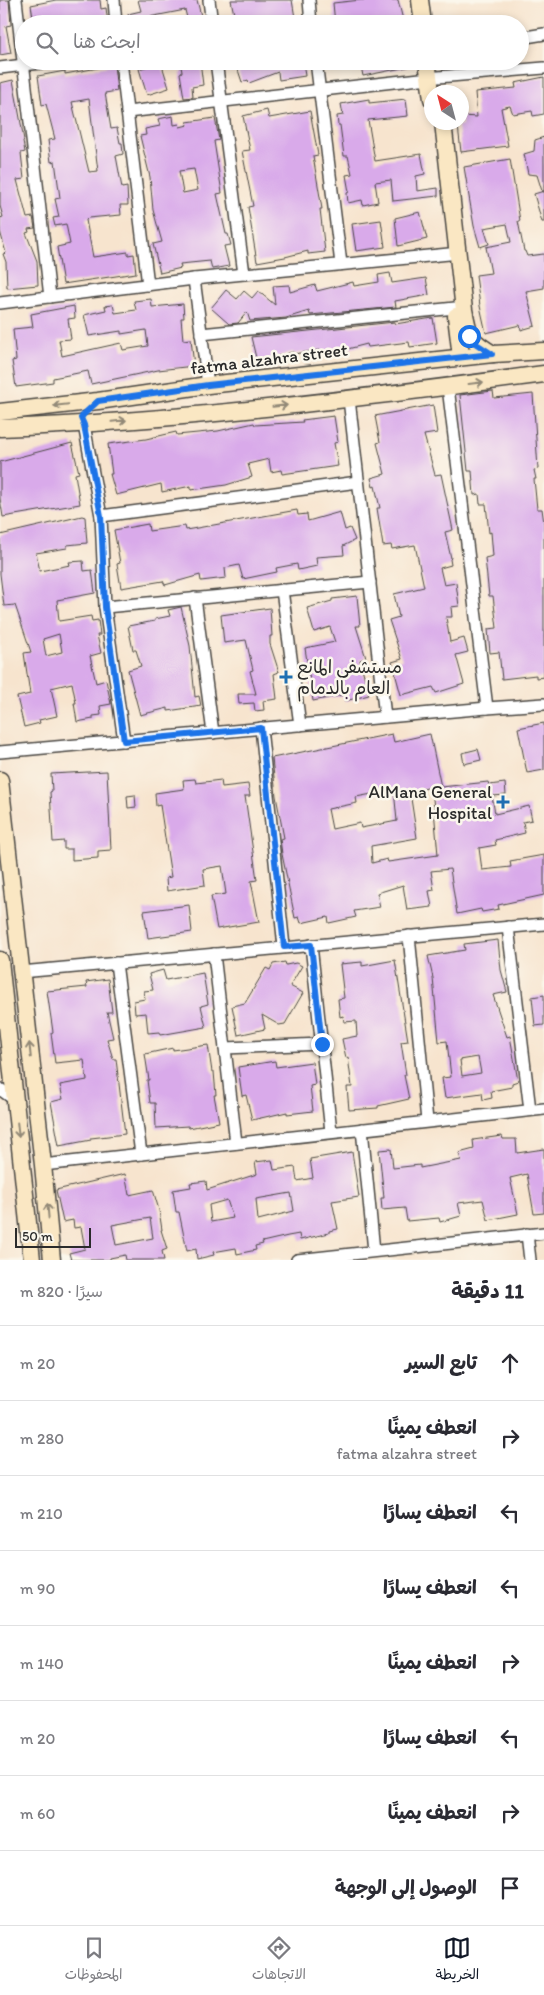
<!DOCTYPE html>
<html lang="ar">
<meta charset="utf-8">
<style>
body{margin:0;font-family:Itim,"Playpen Sans Arabic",sans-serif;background:#f2f2f3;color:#2b2b33;direction:rtl}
.compass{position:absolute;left:424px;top:85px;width:45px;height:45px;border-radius:50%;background:#fff;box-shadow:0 2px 8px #0003;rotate:324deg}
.scale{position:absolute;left:15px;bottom:12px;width:76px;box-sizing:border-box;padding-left:5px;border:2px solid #2b2b2b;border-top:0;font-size:14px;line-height:18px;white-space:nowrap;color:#2b2b2b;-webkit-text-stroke:4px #fbf7ec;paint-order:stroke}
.stop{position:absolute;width:15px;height:15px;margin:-11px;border:4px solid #1a73e8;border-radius:50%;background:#fff}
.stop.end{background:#1a73e8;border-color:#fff;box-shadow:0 1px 5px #0008}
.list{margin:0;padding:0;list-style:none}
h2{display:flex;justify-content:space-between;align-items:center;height:65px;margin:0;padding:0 20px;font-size:21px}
h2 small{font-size:16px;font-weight:400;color:#7c7c81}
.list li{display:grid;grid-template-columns:32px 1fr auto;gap:15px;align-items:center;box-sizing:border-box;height:75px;padding:0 20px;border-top:1px solid #e1e1e2}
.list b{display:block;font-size:19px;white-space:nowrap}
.list p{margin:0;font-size:16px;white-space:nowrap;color:#7c7c81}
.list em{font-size:16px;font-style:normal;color:#7c7c81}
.icon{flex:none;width:28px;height:28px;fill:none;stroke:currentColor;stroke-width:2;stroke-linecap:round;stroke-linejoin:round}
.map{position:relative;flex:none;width:544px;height:1260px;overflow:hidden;direction:ltr}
.search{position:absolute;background:#fff;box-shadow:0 2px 8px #0003;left:15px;right:15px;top:15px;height:55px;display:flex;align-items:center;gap:12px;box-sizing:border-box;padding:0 18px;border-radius:28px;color:#7c7c81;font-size:19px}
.sheet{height:665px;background:#fff}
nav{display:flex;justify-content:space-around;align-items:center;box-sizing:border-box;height:70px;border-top:1px solid #e1e1e2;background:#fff;font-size:14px;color:#7c7c81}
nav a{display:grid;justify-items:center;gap:2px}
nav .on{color:#111827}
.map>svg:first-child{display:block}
.building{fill:#d9aaea;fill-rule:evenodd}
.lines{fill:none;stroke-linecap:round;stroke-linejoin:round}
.street-casing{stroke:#4a4743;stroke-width:14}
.secondary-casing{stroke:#4a4743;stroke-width:19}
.street{stroke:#fff;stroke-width:11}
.secondary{stroke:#fae7c3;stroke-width:16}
.oneway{stroke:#928977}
.route{stroke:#1a73e8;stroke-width:6}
.poi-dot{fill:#1f6fb2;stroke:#fbf7ec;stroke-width:2}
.labels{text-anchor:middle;stroke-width:5;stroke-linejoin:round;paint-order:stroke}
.street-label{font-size:18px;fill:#2b2b2b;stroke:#fbf7ec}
.poi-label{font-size:18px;fill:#2b2b2b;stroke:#fbf7ec;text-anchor:start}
</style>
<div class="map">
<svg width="544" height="1260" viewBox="0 0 544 1260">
<rect width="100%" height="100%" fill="#fbf7ec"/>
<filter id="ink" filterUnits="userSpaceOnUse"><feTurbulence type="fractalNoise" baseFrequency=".02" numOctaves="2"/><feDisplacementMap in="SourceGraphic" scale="10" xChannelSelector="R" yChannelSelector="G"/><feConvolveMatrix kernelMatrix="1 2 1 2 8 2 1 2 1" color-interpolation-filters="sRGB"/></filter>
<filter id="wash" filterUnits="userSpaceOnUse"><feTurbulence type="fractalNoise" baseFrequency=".0096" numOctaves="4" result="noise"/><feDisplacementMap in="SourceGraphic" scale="20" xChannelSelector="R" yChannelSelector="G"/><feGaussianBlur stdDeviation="1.12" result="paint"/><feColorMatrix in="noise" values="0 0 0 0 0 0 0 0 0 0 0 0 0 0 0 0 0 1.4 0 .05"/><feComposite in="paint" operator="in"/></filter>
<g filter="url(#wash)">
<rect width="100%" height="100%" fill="#f7e4ce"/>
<g id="blocks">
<g class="building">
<path d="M0 0H9L11 25 6 26 11 53 0 55Z"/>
<path d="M56 0H100L101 9 106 8 108 24H54L53 21 34 24 31 5Z"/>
<path d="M138 0H197L203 24H178L177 20 187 18 185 10 149 17 151 24H131L128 14 141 11Z"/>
<path d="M231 0H292L296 24H236Z"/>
<path d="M361 0H398L404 24H335L333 3Z"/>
<path d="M180 61H200L203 85 192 87 193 97 184 98 180 73 182 72Z"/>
<path d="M235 61H303L305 76 279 80 278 72 249 83 248 80 242 82Z"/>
<path d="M360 61H417V65L363 76Z"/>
<path d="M161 62 169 88 147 95 139 69Z"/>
<path d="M114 65 117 91 105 93 111 129 117 128 120 143H122L123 154 116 156 122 188 127 187 128 205H120L121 215 88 218 86 220 93 257 128 252V255L134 254 136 273 63 284 57 247 70 244 66 224 55 226 53 218 59 217 55 199 60 198 55 161 51 162 48 140 55 139 46 104 42 105 38 76 65 71V74ZM89 99 98 171 89 172 72 102Z"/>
<path d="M544 77V114L533 116 532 111 513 114 510 106 501 108 508 146 461 152 458 126 462 125V116L477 117 475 92 516 88 515 83Z"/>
<path d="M13 80 24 140 23 141 25 152 21 153 24 179 17 180 27 218 33 217 35 228 28 229 29 232 26 233 37 261 38 285 7 288 6 262 3 254 6 253 0 231V218L3 217 0 206V83Z"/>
<path d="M369 99V103L406 99 408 116 368 120 375 161 421 154 425 174 416 176 417 191 438 188V196L393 201 391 180 375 182 378 202 363 205 362 200 348 203 347 193 349 192 346 175 352 174 348 156H344L340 125H338L337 116 343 115 341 104Z"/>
<path d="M267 110 269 118 310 111 318 155 313 156 322 209H320L325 252 308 254V251L285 257 257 262 248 207 253 206 242 151 250 150 243 116Z"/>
<path d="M173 116 174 125 179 124 180 127 188 125 187 122 215 118 219 140 214 141 222 193 217 194 226 234H228L231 245 224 246 229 266 212 269 210 261 180 264 181 268 160 273 153 244 162 242 153 210 150 177 140 136 146 135 145 129 160 126 158 119ZM194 169 198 190 183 193 179 171Z"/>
<path d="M544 137V191H542L537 175 528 174 524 154 534 151 535 140Z"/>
<path d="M510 159 520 221H518L524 251H525L527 256 544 254V288L526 291 535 326 521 330 520 325 486 333 480 306 476 275 491 273 486 247 511 242 507 224 484 228 489 244 480 247 474 226 464 167Z"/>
<path d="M544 191V222H542L534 194Z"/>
<path d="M420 212 427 239 398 246 395 218Z"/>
<path d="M381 220 385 247 356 251 352 224Z"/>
<path d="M390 273 392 283 426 278 429 295 395 301 396 307 310 315 309 311 286 318 250 321 247 312 238 323 229 324 211 308 226 290 237 299 244 291 252 298 258 291 275 305 273 286 289 285 290 292 315 285 317 291 353 282 354 286 379 282 378 275Z"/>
<path d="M151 299 152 307 183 304 184 318H181L183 340 191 339 194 366 158 370 91 384 88 371 53 378V382L16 387 12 361 16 360 13 329 33 327 31 314 74 306 75 318 68 319 71 339 59 340 62 356 121 343 123 350 148 346 146 330 121 334V331L89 336 84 315 106 310 105 306 113 305 115 313 136 310 134 301Z"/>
<path d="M433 318 437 343 410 347 409 342 368 347 367 344 332 353V350L320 353 319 350 294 354 293 352 257 362 251 337 395 322V324Z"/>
<path d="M493 391 494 398 533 394 538 469 534 470 536 479H534L537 509H542L544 523V677L536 678V675L502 679 499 652 490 653 488 629 497 628 493 596H489L485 558 493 556 491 532 489 533 486 504H480L479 494 474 495 472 471H468L460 395Z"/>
<path d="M433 405 437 433 424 435 435 475 441 474 453 530 445 532 451 558 450 559 451 565 440 568 444 585 456 583 459 606 451 607 452 617H446L450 642 464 638 468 652 456 655 464 684 436 693 433 687 401 695 392 662 402 659 389 620 399 617 394 594 424 587 415 545 392 549 391 545 383 546 377 508H380L375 486 373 487 371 478 385 474 377 443 380 442 375 416Z"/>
<path d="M334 416 338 442 334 443 338 466 282 474 281 470 271 472 269 459 248 464 252 477 226 485 191 490V486L162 492 161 484 116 495 110 474H112L108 444 146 439 176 432 177 435 218 431 254 423 255 425 303 422 302 420Z"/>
<path d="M72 443 79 473 75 474 80 504 3 517 0 498V462Z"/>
<path d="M297 510 298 515 307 514 308 521 340 512 345 530 350 528 355 540 343 546 344 555 316 557 317 566 298 570 297 564 276 568 277 572 243 579 239 565 225 568 226 578 201 581 200 575 165 585 163 581 121 588 117 564 120 563 114 530 148 524 149 531 185 526 186 530Z"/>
<path d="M82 516 85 517 87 543 67 545V548L36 553 40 571 70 565 69 562 83 561 84 571 92 570 95 593 57 600 59 621 91 616 92 621 98 620 100 635H97L101 653 90 656 96 683 106 680 111 704 100 706 101 715 93 716V719L77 722 74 703H76L72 683 51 688 57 716 39 720 40 723 24 727 17 697 30 694 24 653 31 652 15 605 4 606 0 574V535ZM59 634 62 652 46 656 43 639Z"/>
<path d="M357 596 360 626H356L366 658 360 660 369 695 345 701 343 695 313 701 305 648 335 642 330 627 314 632 307 608 332 601V599Z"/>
<path d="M181 607 190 646 195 697 199 696 201 706 168 711V708L140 715 128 670 141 666 136 650H133L128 626 155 621V619L170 616 168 610Z"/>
<path d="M270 608 272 636H270V644L279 672 274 674 277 699 263 701 264 710 255 711 254 703 239 704 238 694H256L250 671 253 670 246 640 224 643 221 615Z"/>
<path d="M544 723V770L527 773 518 728Z"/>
<path d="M392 734 394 742 430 734 441 787 488 782 489 785 505 783 506 795 492 796 495 814 529 806 532 820 523 822 525 833 495 840 496 845 479 848 482 870 511 867 510 861 544 855V895L498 905 499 909 482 912 481 909 457 914 450 869 431 871 434 890 429 891 432 907 407 910 403 885 377 893 380 907 354 911 356 917 329 923 328 917 301 923 299 917 295 918 282 854 280 839 284 838 276 796 272 758ZM432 787 438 855 388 862 387 859 372 863 371 846 417 838 410 792ZM394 790 397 821 361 828 360 823 332 829 328 809 357 803 356 797Z"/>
<path d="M478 749 481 760 464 764 462 753Z"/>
<path d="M107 771 111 850 98 851V858L72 860V849H64V841L53 842 50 792 52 791 51 774Z"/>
<path d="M195 779 196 783 221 780 222 787 248 784 250 796H245L257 880 251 881 259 922 217 929 211 896 226 894 222 866 203 869 205 885 167 891 166 878 171 877 160 805 156 806 155 793 184 789 183 780Z"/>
<path d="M135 795 136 807 128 808 127 796Z"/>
<path d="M189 905 192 932 148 938 144 911Z"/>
<path d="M498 940 501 970 507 992 493 995 507 1037 510 1036 518 1081 512 1083V1087L491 1091 492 1098 483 1100 482 1093 445 1098 442 1078 451 1077 447 1041 439 1042 433 978 428 956 465 950 464 944ZM478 1057 481 1073 462 1076 460 1060Z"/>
<path d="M395 960 408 1041 401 1042 406 1075H404L409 1099 378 1106V1108L349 1110 347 1087H352L348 1057 346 1058 342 1039 357 1036 356 1021 344 1022 343 1016 340 1017 338 999 344 998 340 964 362 962V966Z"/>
<path d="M285 962 286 965 296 963 302 966 290 986 303 993 285 1024 279 1025 262 1015 265 1029 238 1035 232 1006 245 1003 266 968 270 970 273 964Z"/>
<path d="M163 970 166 980 203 973 208 1004 201 1006 206 1027 160 1035 159 1032 148 1033 146 1013 135 1014 134 1001 145 999 144 991 153 990 149 974Z"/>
<path d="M108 979 112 1012H107L113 1038 107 1039 113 1059H116L125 1134 91 1138V1140L59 1146 51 1102 63 1099 60 1085 87 1080 84 1060 55 1063 51 1033 53 1032 47 991 87 987 86 982Z"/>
<path d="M544 995V1025L535 1026 532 997Z"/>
<path d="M208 1045 212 1072H214L216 1095H214L219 1122 189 1128 188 1126 156 1128 155 1103H150L147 1080H149L145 1054 173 1048V1050Z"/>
<path d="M275 1061 276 1067 312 1062 315 1085 310 1086 313 1111 287 1114V1112L252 1120 246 1095 242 1096 238 1067Z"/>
<path d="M502 1136 503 1139H516L517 1153 544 1149V1213L534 1214 527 1174 510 1178 518 1214 488 1220 483 1200 458 1203 461 1216 440 1222 439 1218 407 1221 405 1208 382 1210 381 1198H384L379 1150 391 1149 393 1168 420 1165V1168L461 1160 459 1153 474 1149 473 1140Z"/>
<path d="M352 1152 359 1197 332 1201 338 1229 329 1231V1233L300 1240 299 1234 288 1236 262 1242 263 1244 255 1246 256 1250 237 1254 236 1248 213 1252 214 1255 197 1259 196 1249 187 1251 179 1212H176L173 1190 191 1187 190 1183 206 1181 207 1190 257 1174 255 1162 272 1160 274 1170 295 1167 297 1181 313 1178 310 1159ZM291 1193 294 1211 258 1220 256 1199ZM227 1200 233 1218 211 1222 209 1205Z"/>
<path d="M125 1174 129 1195 153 1190 159 1210 162 1230H161L167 1249 162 1251 164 1260H126L125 1255 110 1258V1260H71L69 1253 85 1249 81 1227 74 1228 73 1220 63 1222 56 1190ZM150 1218 153 1238 116 1245 112 1225Z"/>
</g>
</g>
</g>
<g filter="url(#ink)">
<use href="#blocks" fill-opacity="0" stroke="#4a4743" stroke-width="1"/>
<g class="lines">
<g class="street-casing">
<g id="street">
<path d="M16 0 50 297"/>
<path d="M114 0 116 24"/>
<path d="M209 0 212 24"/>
<path d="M309 0 311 24"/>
<path d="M520 38 544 34"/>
<path d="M121 61 148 285"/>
<path d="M216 61 244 274"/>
<path d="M316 61 341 264"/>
<path d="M0 68 56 61"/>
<path d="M127 112 438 77 544 68"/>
<path d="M194 279 208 385"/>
<path d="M0 303 194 279 449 254"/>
<path d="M201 334 455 308"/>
<path d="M448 387 487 708"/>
<path d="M349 399 385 717"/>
<path d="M84 425 101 516 105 607 124 741"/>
<path d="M101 516 358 482"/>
<path d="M282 590 300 725"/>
<path d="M195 598 213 733"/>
<path d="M105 607 370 582"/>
<path d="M261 728 284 947"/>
<path d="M0 752 487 708 544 704"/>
<path d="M508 927 530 1110"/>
<path d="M409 936 427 1121"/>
<path d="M311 945 331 1132"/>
<path d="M214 954 236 1143"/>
<path d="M116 963 141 1154"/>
<path d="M21 972 544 924"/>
<path d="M225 1048 322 1044"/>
<path d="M0 1089 15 1100"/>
<path d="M362 1129 374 1251"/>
<path d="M43 1165 544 1109"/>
<path d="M527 1234 530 1260"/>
<path d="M297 1260 544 1233"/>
</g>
</g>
<g class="secondary-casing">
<g id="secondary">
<path d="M420 0 423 24"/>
<path d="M427 61 432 99"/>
<path d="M443 122 464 310C470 338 468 339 493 354"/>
<path d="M456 316 461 357"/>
<path d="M0 412 98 401 208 385 493 354 544 351"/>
<path d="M0 428C182 421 363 398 544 374"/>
<path d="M0 780 43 1165 52 1260"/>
<path d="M0 960 32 1260"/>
</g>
</g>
<use href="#street" class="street"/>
<use href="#secondary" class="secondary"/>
</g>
<defs><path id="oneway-shaft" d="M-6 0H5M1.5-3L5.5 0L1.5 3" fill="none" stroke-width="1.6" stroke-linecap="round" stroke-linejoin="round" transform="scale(1.25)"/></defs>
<g class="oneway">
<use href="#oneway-shaft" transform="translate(476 383) rotate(-7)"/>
<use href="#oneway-shaft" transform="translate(61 405) rotate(174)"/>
<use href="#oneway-shaft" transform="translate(280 406) rotate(-6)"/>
<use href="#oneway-shaft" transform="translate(119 421) rotate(-6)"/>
<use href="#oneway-shaft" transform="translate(30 1050) rotate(-96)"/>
<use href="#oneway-shaft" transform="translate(18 1130) rotate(84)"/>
<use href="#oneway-shaft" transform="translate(48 1211) rotate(-95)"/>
</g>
</g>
<g class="lines" filter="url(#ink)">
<path class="route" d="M322 1044 311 945 284 947 261 728 124 741 105 607 101 516 84 425 81 418 84 414 98 401 208 385 492 354 475 343 469 336"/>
</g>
<g class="poi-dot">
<path d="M283.5 669.5h5v5h5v5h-5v5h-5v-5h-5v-5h5z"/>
<path d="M500.5 794.5h5v5h5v5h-5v5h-5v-5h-5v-5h5z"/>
</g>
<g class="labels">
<g class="street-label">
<text transform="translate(269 359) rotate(-7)" y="6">fatma alzahra street</text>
</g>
<g class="poi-label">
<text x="297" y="673">مستشفى المانع<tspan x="297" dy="21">العام بالدمام</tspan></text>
<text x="492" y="798" text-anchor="end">AlMana General<tspan x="492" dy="21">Hospital</tspan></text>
</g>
</g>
</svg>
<svg class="compass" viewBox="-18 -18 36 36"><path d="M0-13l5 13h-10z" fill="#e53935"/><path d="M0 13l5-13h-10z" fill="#7c7c81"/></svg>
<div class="scale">50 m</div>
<div class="stop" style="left:469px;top:336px"></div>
<div class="stop end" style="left:322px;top:1044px"></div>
<div class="search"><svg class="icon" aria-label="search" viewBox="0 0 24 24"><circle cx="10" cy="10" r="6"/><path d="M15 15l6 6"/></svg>ابحث هنا</div>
</div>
<section class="sheet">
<h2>11 دقيقة<small>سيرًا · 820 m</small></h2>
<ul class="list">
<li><svg class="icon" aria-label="ahead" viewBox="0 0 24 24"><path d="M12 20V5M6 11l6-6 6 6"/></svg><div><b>تابع السير</b></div><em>20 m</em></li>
<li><svg class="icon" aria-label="right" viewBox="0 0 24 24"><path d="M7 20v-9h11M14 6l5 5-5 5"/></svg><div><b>انعطف يمينًا</b><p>fatma alzahra street</p></div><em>280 m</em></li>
<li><svg class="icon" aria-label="left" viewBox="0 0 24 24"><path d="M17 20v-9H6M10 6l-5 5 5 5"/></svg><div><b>انعطف يسارًا</b></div><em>210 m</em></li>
<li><svg class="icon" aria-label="left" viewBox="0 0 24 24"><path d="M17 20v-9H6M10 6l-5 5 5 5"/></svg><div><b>انعطف يسارًا</b></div><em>90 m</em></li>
<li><svg class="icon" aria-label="right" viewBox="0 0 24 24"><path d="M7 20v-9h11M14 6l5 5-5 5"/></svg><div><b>انعطف يمينًا</b></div><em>140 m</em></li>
<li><svg class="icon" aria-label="left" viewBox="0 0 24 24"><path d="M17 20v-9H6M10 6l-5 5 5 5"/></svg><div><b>انعطف يسارًا</b></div><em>20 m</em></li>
<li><svg class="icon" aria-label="right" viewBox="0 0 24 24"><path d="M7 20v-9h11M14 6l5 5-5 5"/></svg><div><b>انعطف يمينًا</b></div><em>60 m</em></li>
<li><svg class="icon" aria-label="arrive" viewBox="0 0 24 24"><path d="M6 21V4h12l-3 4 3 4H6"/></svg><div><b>الوصول إلى الوجهة</b></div></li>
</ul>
</section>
<nav>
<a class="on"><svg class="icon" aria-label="map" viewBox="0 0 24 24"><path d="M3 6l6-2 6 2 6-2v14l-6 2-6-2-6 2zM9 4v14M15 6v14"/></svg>الخريطة</a>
<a><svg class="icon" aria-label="directions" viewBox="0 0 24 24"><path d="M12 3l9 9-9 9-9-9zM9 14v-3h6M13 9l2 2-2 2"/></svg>الاتجاهات</a>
<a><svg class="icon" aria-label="saved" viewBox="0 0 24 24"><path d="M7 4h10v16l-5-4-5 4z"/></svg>المحفوظات</a>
</nav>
